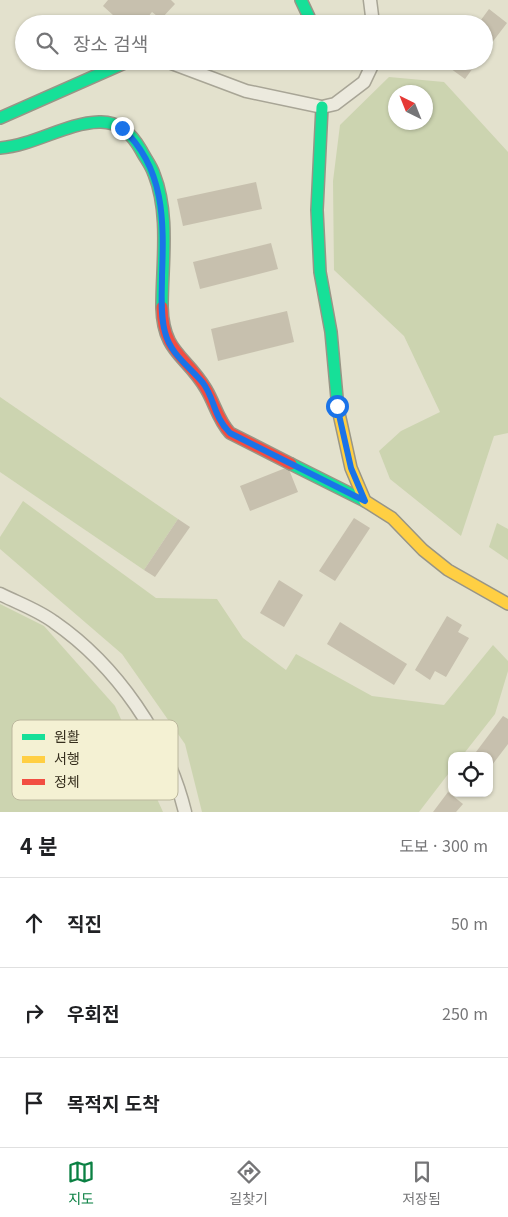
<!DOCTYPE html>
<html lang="ko">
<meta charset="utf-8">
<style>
body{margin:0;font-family:Georgia,"Noto Sans KR",serif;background:#f6f6f6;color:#202124}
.controls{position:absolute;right:15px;bottom:15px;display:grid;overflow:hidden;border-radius:10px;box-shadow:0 1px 4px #0004}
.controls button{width:45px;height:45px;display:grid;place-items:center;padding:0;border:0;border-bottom:1px solid #e0e0e0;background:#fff;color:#202124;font:25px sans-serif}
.compass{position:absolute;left:388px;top:85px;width:45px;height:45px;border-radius:50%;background:#fff;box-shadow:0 1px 4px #0004;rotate:317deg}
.stop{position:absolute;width:15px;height:15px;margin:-11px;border:4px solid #1a73e8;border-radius:50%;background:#fff}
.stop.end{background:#1a73e8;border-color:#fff;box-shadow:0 1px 5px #0008}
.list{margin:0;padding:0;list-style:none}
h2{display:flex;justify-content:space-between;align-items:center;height:65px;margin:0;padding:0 20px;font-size:21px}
h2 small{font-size:16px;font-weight:400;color:#757577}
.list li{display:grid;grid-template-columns:32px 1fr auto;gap:15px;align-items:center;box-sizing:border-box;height:90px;padding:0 20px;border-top:1px solid #e0e0e0}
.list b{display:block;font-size:19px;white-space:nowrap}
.list em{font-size:16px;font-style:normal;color:#757577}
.icon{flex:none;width:28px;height:28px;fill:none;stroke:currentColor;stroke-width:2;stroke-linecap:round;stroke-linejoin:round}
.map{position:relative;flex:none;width:508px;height:812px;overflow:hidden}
.search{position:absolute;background:#fff;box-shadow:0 1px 4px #0004;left:15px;right:15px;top:15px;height:55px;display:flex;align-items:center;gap:12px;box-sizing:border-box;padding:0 18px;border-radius:28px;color:#757577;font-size:19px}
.sheet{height:335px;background:#fff}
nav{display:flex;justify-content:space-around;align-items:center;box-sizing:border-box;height:70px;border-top:1px solid #e0e0e0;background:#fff;font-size:14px;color:#757577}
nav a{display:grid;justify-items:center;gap:2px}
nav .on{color:#0b8043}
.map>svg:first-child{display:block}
.green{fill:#ccd4b0;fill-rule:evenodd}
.building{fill:#c7c0ae}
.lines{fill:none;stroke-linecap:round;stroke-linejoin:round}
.street-casing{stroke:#a8a596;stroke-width:15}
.fast-casing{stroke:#989586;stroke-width:14}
.slow-casing{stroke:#989586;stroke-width:14}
.jam-casing{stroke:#989586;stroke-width:14}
.street{stroke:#eceade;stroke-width:12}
.fast{stroke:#16e098;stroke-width:11}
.slow{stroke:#ffcf43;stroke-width:11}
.jam{stroke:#f24e42;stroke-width:11}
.route{stroke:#1a73e8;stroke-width:6}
.key{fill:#f4f1d3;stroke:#bbb79d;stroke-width:1}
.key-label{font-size:14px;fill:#362f1e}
</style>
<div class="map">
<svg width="508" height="812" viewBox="0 0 508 812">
<rect width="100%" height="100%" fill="#e3e1cd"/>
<g class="green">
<path d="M389 77 444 82 508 152V433L494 436 461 536 390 479 379 451 401 431 440 412 404 336 334 270 333 181 340 125ZM426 92V122H396V92Z"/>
<path d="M0 397 178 519 144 570 0 472Z"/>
<path d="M23 501 156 598 217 599 243 638 286 670 296 654 372 696 444 705 493 645 508 661V671L495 714 462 756H452V769L419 812H202L185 744 122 654 0 549V537Z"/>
<path d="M497 523 508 529V560L489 547Z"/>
<path d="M0 604 44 626 115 706 163 812H0Z"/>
</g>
<g class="building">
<path d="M108 0H171L175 4 161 19 152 12 142 24H123L103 6Z"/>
<path d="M489 9 507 23 484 53V24H478Z"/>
<path d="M451 61H478L465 79 447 66Z"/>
<path d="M256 182 262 209 183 226 177 199Z"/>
<path d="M271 243 278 269 200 289 193 262Z"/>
<path d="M287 311 294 342 218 361 211 329Z"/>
<path d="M288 467 298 492 250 511 240 486Z"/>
<path d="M354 518 370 528 335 581 319 571Z"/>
<path d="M178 519 190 527 155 577 144 570Z"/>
<path d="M279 580 303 595 284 627 260 613Z"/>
<path d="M447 616 462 625 458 632 469 638 446 677 435 671 430 680 415 670Z"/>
<path d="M340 622 407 664 394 685 327 644Z"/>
<path d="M503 716 508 719V744L489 769V756H473Z"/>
<path d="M448 792 463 804 456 812H433Z"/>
</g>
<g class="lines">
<g class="street-casing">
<g id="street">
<path d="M370 0 373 24"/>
<path d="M166 61 246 91 322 107 335 104 364 82 374 61"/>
<path d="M0 594C18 603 38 610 54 622 116 665 167 738 185 812"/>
</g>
</g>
<g class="fast-casing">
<g id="fast">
<path d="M301 0 309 17 306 24"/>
<path d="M322 107 317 210 320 272 331 332 338 409"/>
<path d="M0 118 129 61"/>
<path d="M0 148C35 145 66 123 99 122 119 121 132 134 141 150 145 158 151 165 154 174 170 214 162 264 162 307"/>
<path d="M291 464 365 501"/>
</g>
</g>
<g class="slow-casing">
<path id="slow" d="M338 409 351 468 365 501 392 518 423 550 448 570 508 604"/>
</g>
<g class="jam-casing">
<path id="jam" d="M162 307C163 353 186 355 206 389 215 404 218 420 230 433L291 464"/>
</g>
<use href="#street" class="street"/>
<use href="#fast" class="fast"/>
<use href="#slow" class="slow"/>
<use href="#jam" class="jam"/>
</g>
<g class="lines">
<path class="route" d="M122 128C165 168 164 221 162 276 162 294 160 315 165 332 170 354 190 367 203 383 215 399 213 416 230 433L365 501 351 468 337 406"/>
</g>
<rect x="12" y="720" width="166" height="80" rx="8" class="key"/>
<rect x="22" y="734" width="23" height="6" fill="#16e098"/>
<rect x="22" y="756" width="23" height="7" fill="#ffcf43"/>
<rect x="22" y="779" width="23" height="6" fill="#f24e42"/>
<g class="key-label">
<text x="54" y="742">원활</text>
<text x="54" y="764">서행</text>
<text x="54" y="787">정체</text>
</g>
</svg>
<div class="controls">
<button><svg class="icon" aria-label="locate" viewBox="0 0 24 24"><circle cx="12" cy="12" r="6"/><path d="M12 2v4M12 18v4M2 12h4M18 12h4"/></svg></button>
</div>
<svg class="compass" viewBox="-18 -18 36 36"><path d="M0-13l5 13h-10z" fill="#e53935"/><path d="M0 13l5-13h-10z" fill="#757577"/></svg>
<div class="stop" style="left:337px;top:406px"></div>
<div class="stop end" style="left:122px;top:128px"></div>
<div class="search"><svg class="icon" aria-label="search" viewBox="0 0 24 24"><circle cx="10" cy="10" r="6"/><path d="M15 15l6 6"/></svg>장소 검색</div>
</div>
<section class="sheet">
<h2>4 분<small>도보 · 300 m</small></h2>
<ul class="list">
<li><svg class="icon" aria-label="ahead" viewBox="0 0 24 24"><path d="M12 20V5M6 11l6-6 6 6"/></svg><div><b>직진</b></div><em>50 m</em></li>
<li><svg class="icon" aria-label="right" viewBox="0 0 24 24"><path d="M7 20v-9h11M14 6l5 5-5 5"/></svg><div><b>우회전</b></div><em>250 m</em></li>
<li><svg class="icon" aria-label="arrive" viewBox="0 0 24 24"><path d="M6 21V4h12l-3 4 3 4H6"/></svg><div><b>목적지 도착</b></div></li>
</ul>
</section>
<nav>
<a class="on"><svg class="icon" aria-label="map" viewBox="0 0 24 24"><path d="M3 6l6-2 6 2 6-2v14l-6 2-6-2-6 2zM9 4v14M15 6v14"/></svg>지도</a>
<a><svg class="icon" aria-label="directions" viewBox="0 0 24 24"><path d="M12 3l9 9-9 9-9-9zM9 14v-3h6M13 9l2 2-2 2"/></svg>길찾기</a>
<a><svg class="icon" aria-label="saved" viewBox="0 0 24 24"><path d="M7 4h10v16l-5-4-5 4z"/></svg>저장됨</a>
</nav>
